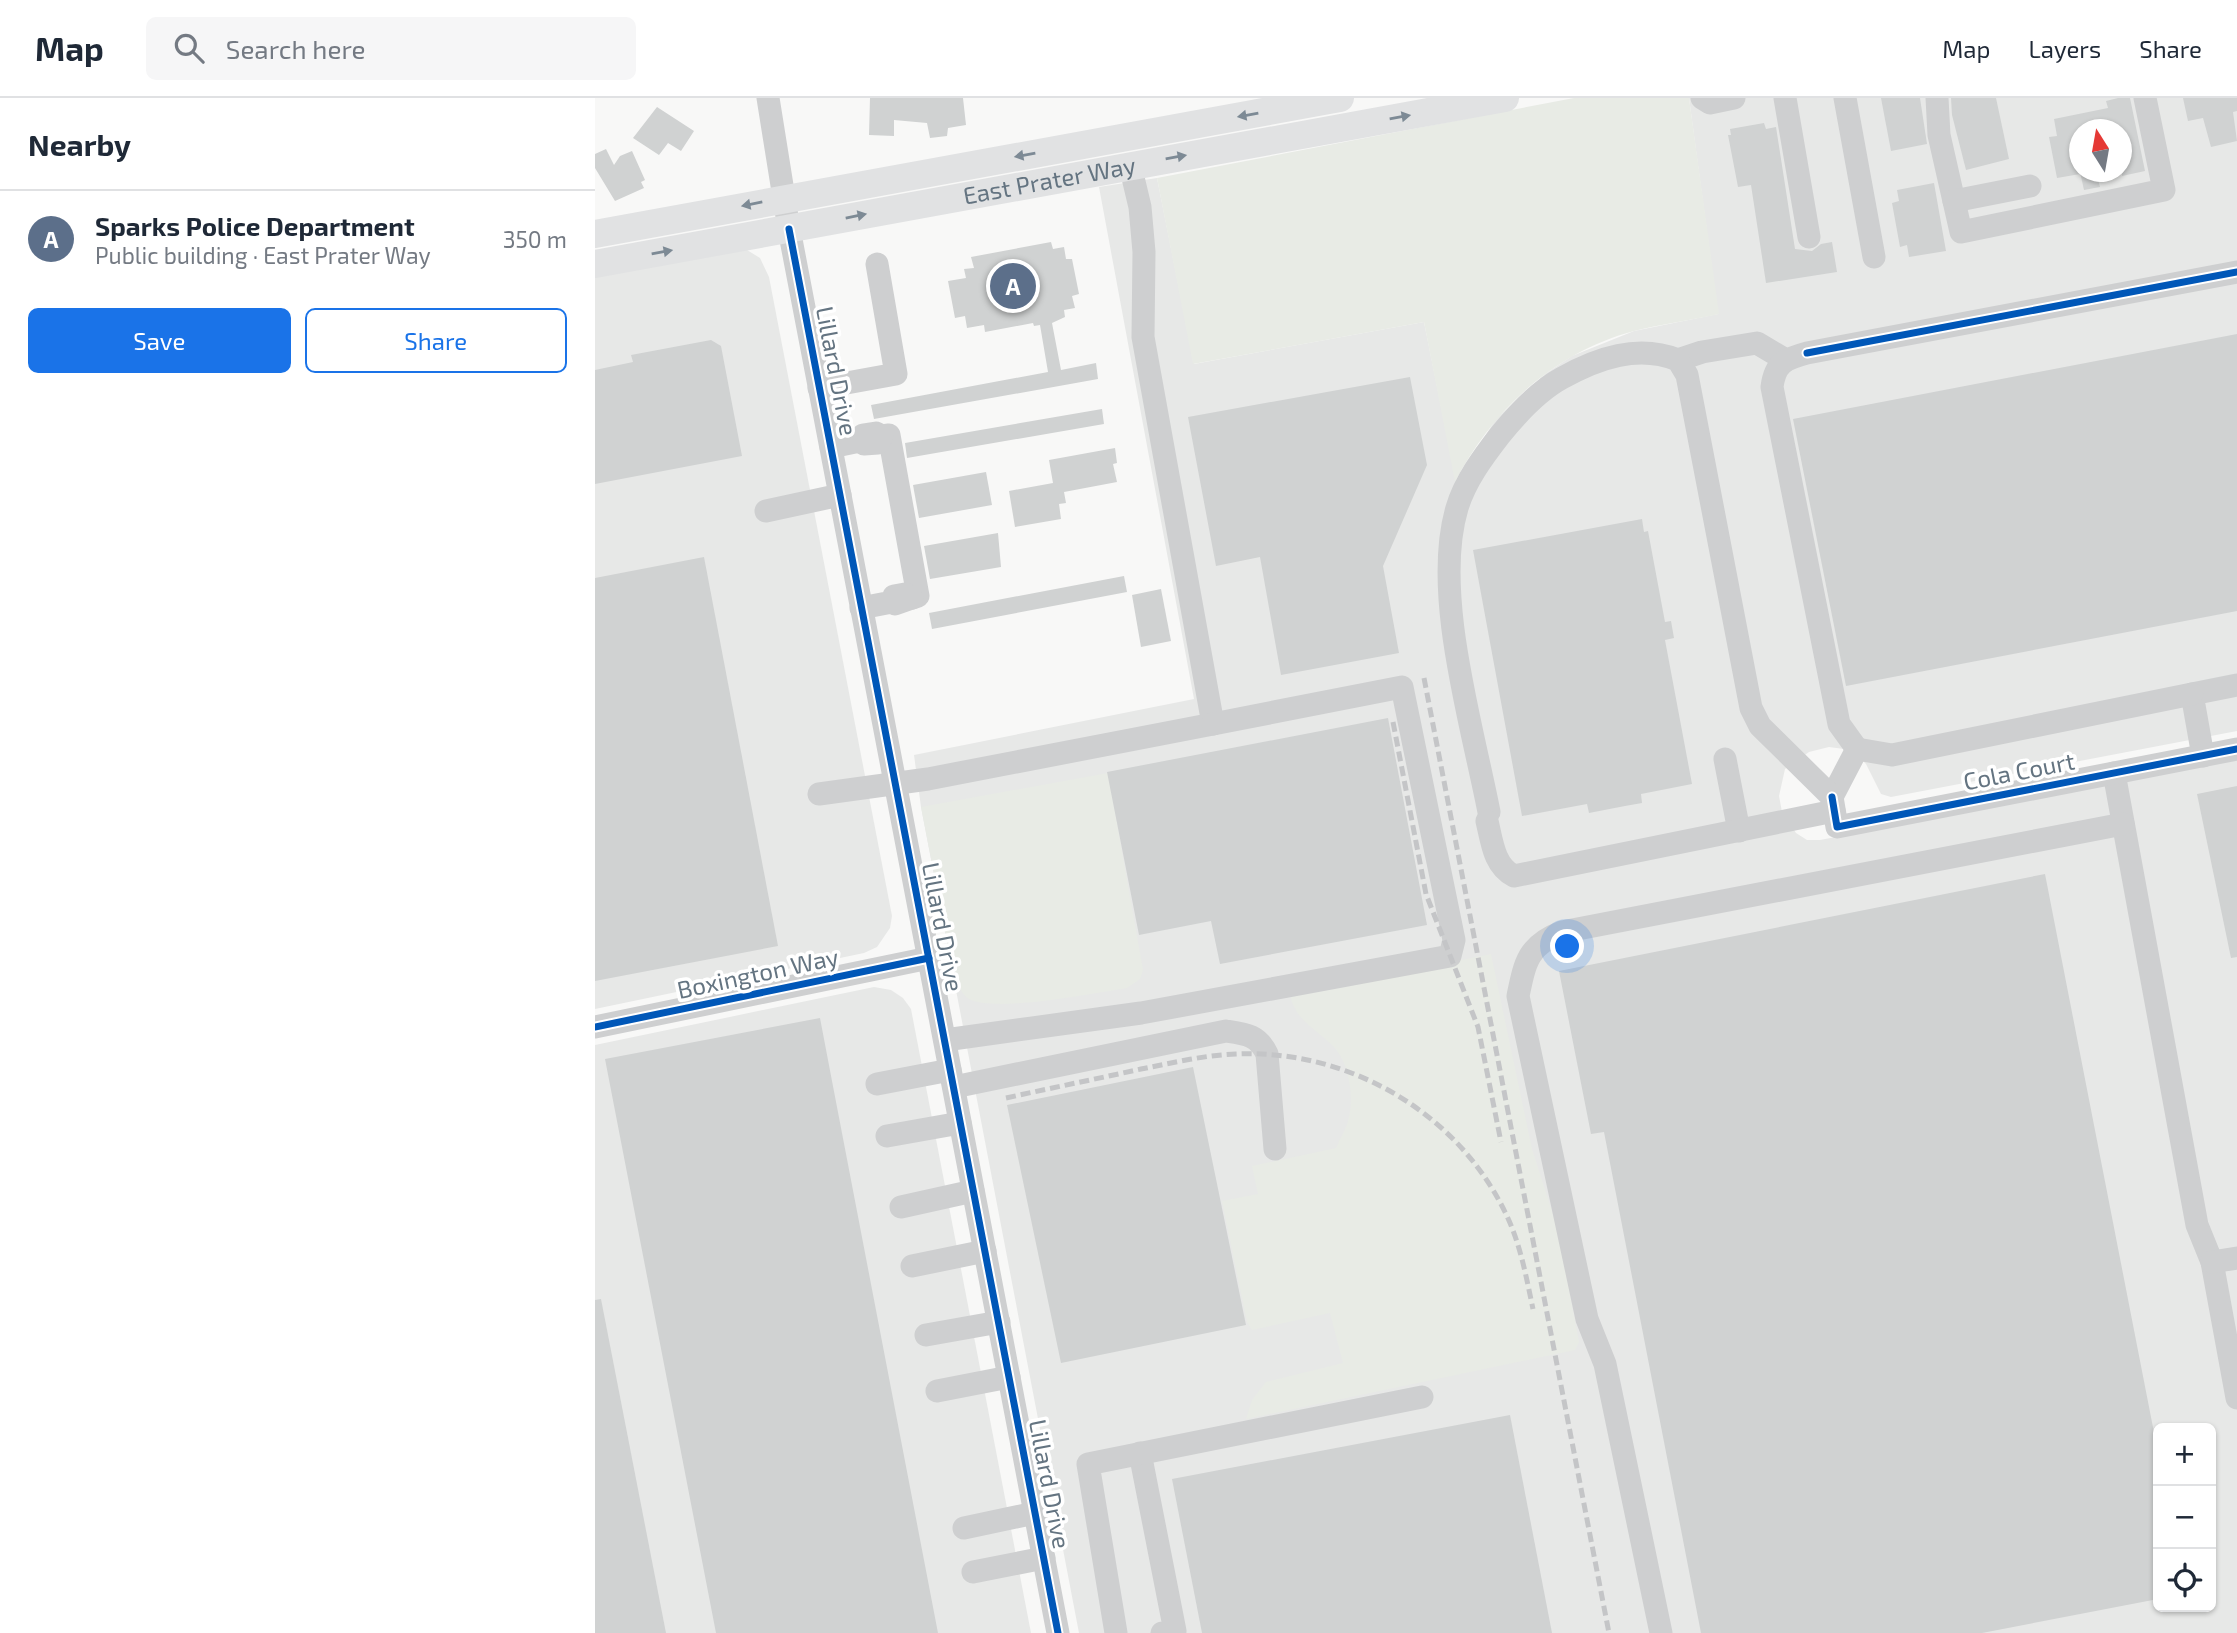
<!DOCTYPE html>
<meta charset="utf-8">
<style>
body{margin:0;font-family:"Exo 2",sans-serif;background:#f6f6f7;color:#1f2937}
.controls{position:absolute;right:21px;bottom:21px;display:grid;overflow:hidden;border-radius:10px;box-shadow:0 2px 5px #0004}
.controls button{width:63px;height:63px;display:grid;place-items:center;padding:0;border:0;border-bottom:2px solid #e0e1e3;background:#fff;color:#1f2937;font:35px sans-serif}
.compass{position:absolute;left:1474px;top:21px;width:63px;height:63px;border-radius:50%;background:#fff;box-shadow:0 2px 5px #0004;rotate:349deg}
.you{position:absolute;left:973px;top:849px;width:24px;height:24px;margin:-18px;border:5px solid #fff;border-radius:50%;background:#1a73e8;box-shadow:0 0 0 10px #1a73e833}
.badge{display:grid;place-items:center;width:46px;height:46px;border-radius:50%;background:#1a73e8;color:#fff;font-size:23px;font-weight:700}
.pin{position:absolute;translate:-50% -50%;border:4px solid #fff;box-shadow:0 2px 7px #0006}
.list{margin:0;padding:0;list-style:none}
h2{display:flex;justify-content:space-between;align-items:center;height:91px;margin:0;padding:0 28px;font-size:30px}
h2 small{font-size:23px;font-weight:400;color:#747a83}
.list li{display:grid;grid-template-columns:46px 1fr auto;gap:21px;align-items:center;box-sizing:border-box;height:98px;padding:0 28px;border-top:2px solid #e0e1e3}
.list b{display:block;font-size:26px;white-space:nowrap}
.list p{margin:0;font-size:23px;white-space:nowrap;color:#747a83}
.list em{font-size:23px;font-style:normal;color:#747a83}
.actions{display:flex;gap:14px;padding:21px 28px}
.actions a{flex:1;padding:16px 0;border:2px solid #1a73e8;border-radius:10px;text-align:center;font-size:24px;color:#1a73e8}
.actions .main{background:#1a73e8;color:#fff}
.icon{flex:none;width:38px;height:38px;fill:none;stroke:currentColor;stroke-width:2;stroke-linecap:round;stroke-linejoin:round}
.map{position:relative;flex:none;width:1642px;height:1535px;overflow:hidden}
header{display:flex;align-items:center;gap:42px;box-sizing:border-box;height:98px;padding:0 35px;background:#fff;border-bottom:2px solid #e0e1e3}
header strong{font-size:33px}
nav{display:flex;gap:38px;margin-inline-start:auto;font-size:24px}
.search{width:490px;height:63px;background:#f6f6f7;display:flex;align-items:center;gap:18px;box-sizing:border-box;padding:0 24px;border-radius:10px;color:#747a83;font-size:26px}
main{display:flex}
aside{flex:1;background:#fff}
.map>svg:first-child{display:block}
.built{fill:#e7e8e7;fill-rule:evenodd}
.green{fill:#e8ebe5}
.building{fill:#d0d2d2}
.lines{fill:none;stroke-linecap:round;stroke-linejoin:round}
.minor{stroke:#cecfd0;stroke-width:23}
.major{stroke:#e1e2e3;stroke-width:28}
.rail{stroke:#c4c5c7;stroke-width:5;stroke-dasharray:10 5;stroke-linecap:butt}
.cycleway-casing{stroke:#fff;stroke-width:11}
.cycleway{stroke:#0057b8;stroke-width:7}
.oneway{fill:#7d8a95}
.labels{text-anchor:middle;stroke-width:7;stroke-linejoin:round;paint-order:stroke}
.street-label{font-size:24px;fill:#647481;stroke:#fff}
</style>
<header>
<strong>Map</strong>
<div class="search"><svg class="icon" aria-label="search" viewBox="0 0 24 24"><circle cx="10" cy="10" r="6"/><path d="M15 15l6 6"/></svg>Search here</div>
<nav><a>Map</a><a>Layers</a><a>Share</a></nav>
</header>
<main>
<aside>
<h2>Nearby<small></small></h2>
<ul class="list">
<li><span class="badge" style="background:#5c6f8a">A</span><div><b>Sparks Police Department</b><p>Public building · East Prater Way</p></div><em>350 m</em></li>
</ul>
<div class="actions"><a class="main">Save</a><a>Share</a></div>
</aside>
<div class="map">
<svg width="1642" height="1535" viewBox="0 0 1642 1535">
<rect width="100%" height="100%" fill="#f8f8f7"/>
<g class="built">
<path d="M1094 0H1642V633L1296 699 1286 696 1271 666 1262 657 1249 651 1234 649 1214 654 1190 671 1184 698 1187 714 1201 735 1212 742H1225L1642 662V1535H484L326 709 319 657 599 601 504 89 562 80 599 266 829 224 861 383 901 321 950 276 977 258 1039 233 1123 216ZM1484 32H1526V74H1484ZM1563 1330H1616V1509H1563Z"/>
<path d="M152 152 165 160 174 179 297 818 295 830 282 849 269 855 0 911V175Z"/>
<path d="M279 889 296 892 308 900 316 911 436 1535H0V947Z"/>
</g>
<g class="green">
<path d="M979 0H1094L1124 216C1096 222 1067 226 1039 233 960 254 897 312 860 384L829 224 598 266 562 80Z"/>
<path d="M513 675 548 872 545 881 532 890C500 895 400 915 374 901 367 897 363 886 359 879L326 709Z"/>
<path d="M896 856 937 1051 962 1129 984 1244 980 1252 651 1321 657 1302 671 1284 748 1265 735 1215 657 1232 652 1224 627 1103 663 1096 657 1068 741 1050C745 1040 752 1030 754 1019 759 997 754 962 736 946 719 930 700 921 695 897Z"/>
</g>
<g class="building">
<path d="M275 0H368L371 27 353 30 352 38 335 40 332 25 299 22V38L274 37Z"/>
<path d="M1286 0H1325L1332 46 1296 53Z"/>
<path d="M1356 0H1401L1414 61 1371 72 1357 17Z"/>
<path d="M1523 0H1535L1550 73 1527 78V32H1485V76L1462 80 1454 39 1462 38 1459 21 1513 10 1511 3Z"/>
<path d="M1588 0H1642V13L1638 14 1642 43 1616 49 1608 20 1593 23Z"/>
<path d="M62 9 99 33 86 53 73 45 64 57 38 40Z"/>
<path d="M1169 25 1171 31 1181 29 1200 151 1217 153 1226 146 1237 144 1242 174 1171 185 1156 87 1143 89 1133 37H1136L1135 31Z"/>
<path d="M11 51 19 67 25 58 37 53 50 82 46 84 49 90 20 103 0 70V56Z"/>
<path d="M1485 74H1501L1505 89 1489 92Z"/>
<path d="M1339 85 1351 153 1314 159 1312 147 1305 149 1297 105 1304 103 1302 92Z"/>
<path d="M456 144 458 151 469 149 471 161H477L484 196 477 198 480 210 469 212 470 219 457 225 466 272 501 265 503 281 279 321 276 307 453 274 445 227 439 228 438 225 390 234 389 227 372 230 370 218 360 220 353 183 371 180 369 171 379 170 376 159Z"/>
<path d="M1642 236V513L1251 588 1198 321Z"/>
<path d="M116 242 126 248 147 358 0 386V272L38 264 36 257Z"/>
<path d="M815 279 832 367 788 468 804 555 686 577 665 459 621 468 593 319Z"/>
<path d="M507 311 509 326 312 360 310 345Z"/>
<path d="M520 350 522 365 518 366 522 384 469 394 471 405 464 406 466 421 420 429 414 393 458 385 454 362Z"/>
<path d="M391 374 397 407 324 420 318 387Z"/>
<path d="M1047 421 1049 434 1053 433 1070 524 1076 523 1079 540 1070 542 1097 686 1046 696 1047 705 1030 708 994 715 992 706 927 718 878 452Z"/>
<path d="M403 435 406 469 335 481 329 448Z"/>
<path d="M109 459 183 848 0 883V480Z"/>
<path d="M529 478 532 494 337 531 334 515Z"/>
<path d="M566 491 576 543 546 549 537 497Z"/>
<path d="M793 620 832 827 625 866 616 823 544 837 512 674Z"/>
<path d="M1642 688V859L1636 860 1602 696Z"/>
<path d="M1450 776 1563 1355V1501L1387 1535H1106L1009 1034 996 1036 964 873Z"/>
<path d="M225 920 237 983 343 1535H121L10 961Z"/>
<path d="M598 969 651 1227 466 1265 412 1007Z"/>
<path d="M6 1201 71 1535H0V1202Z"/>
<path d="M915 1317 957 1535H607L577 1381Z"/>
</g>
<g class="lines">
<g class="minor">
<path d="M173 0 194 131 463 1535"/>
<path d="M1107 0 1115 5 1139 0"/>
<path d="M1190 0 1214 139"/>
<path d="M1250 0 1279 159"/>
<path d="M1342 0 1344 37 1366 134 1569 92 1550 0"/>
<path d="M1359 103 1435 88"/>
<path d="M1083 262 1107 254 1162 245 1189 261"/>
<path d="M224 290 301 276 282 166"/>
<path d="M287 338 294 337 323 498 317 500"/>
<path d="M236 349 265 343 269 346 283 345 287 338 281 335 268 337 265 343"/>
<path d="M171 413 245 397"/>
<path d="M266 510 297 504 300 506 317 500 310 496 299 498 297 504"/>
<path d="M1262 651 1244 626 1177 289C1180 265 1190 261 1212 255L1642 174"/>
<path d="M1608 658 1597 596 1642 587"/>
<path d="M1130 661 1144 733"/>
<path d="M1519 675 1602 1127 1617 1164 1642 1300"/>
<path d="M224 696 333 681 618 626 548 239 549 154 545 109 535 67"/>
<path d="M1237 699 1242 729 1642 651"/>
<path d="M1237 699 1262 651 1297 657 1597 596"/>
<path d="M894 714C877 626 837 494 862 410 870 383 888 359 905 337 922 316 943 293 967 280 1003 260 1043 246 1083 262L1092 277 1156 610 1165 628 1237 699"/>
<path d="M892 723C897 744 899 768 919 778L1239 713"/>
<path d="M0 929 334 860"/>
<path d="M350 942 546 915 855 858 859 842 807 589 618 626"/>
<path d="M282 986 355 972"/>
<path d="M359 989 631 933C651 936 663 937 672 956L680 1051"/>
<path d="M292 1038 365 1025"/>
<path d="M306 1109 378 1093"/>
<path d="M1617 1164 1642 1160"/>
<path d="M317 1168 390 1153"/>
<path d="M331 1237 404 1224"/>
<path d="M342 1293 414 1279"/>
<path d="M545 1355 580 1533 567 1535"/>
<path d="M369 1430 440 1415"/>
<path d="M378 1474 449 1460"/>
<path d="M521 1535 493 1366 827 1299"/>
<path d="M1066 1535 1010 1266 992 1221 923 898C930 864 933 847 967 834L1528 726"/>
</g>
<g class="major">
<path d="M0 136 745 0"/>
<path id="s1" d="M0 166 910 0"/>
</g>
<g class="rail">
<path d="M829 580 1014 1535"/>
<path d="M798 624 831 796 883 929 906 1044"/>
<path d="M411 1000C456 990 501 981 546 971 577 965 609 957 641 956 752 951 861 1013 910 1114 925 1144 931 1178 938 1211"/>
</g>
<g class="cycleway-casing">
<g id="cycleway">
<path d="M194 131 463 1535"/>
<path d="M1212 255 1642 174"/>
<path d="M1237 699 1242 729 1642 651"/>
<path d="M0 929 334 860"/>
</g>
</g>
<use href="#cycleway" class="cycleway"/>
</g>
<defs><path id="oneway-solid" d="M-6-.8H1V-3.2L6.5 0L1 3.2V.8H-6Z" transform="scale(1.75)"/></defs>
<g class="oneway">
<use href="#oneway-solid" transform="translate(653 17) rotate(170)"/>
<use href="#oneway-solid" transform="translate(805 19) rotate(-10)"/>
<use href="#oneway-solid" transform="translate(430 57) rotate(170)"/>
<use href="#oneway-solid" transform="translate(581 59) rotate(-10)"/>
<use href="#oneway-solid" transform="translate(157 106) rotate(169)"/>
<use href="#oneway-solid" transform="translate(261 118) rotate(-11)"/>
<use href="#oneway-solid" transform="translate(67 154) rotate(-10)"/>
</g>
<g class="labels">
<g class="street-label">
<text dy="8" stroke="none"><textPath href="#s1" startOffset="462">East Prater Way</textPath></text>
<text transform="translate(241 273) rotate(79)" y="8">Lillard Drive</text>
<text transform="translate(1424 674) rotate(-11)" y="8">Cola Court</text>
<text transform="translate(347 829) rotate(79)" y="8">Lillard Drive</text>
<text transform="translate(163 876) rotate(-12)" y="8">Boxington Way</text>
<text transform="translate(454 1386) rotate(79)" y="8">Lillard Drive</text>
</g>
</g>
</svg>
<div class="controls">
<button>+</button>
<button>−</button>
<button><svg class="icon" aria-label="locate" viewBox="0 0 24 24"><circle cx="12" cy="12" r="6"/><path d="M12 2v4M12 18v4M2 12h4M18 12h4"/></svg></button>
</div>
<svg class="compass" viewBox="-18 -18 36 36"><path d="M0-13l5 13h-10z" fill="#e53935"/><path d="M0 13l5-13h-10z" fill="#747a83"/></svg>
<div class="you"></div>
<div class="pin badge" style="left:418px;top:188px;background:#5c6f8a">A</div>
</div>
</main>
